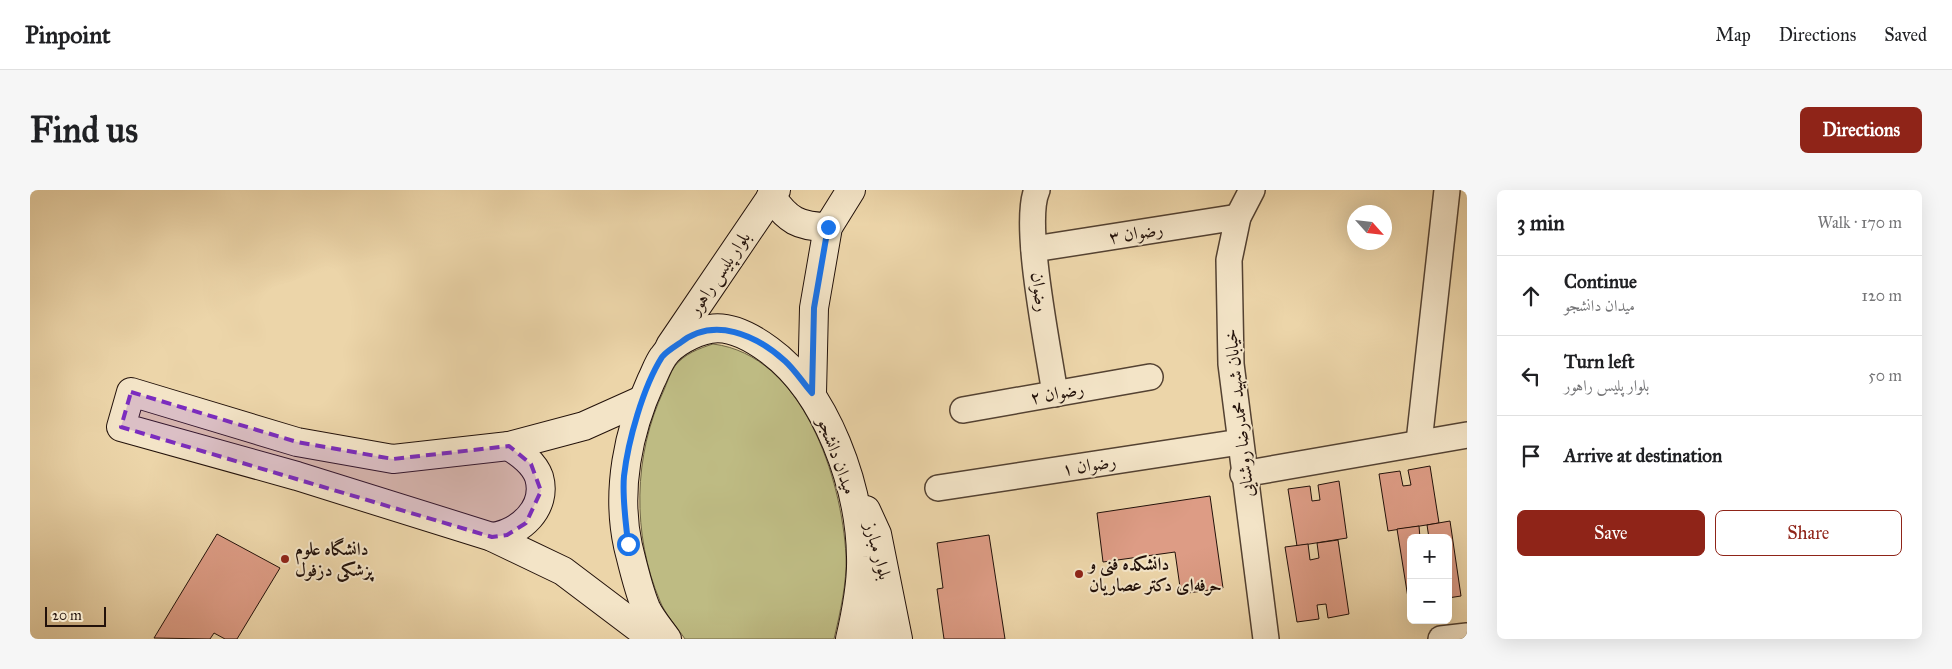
<!DOCTYPE html>
<meta charset="utf-8">
<style>
body{margin:0;font-family:"IM FELL Great Primer",Amiri,serif;background:#f6f6f6;color:#202124}
.controls{position:absolute;right:15px;bottom:15px;display:grid;overflow:hidden;border-radius:8px;box-shadow:0 5px 20px #0002}
.controls button{width:45px;height:45px;display:grid;place-items:center;padding:0;border:0;border-bottom:1px solid #e0e0e0;background:#fff;color:#202124;font:25px sans-serif}
.compass{position:absolute;left:1317px;top:15px;width:45px;height:45px;border-radius:50%;background:#fff;box-shadow:0 5px 20px #0002;rotate:117deg}
.scale{position:absolute;left:15px;bottom:12px;width:61px;box-sizing:border-box;padding-left:5px;border:2px solid #22110a;border-top:0;font-size:14px;line-height:18px;white-space:nowrap;color:#22110a;-webkit-text-stroke:4px #f3e4c7;paint-order:stroke}
.stop{position:absolute;width:15px;height:15px;margin:-11px;border:4px solid #1a73e8;border-radius:50%;background:#fff}
.stop.end{background:#1a73e8;border-color:#fff;box-shadow:0 1px 5px #0008}
.list{margin:0;padding:0;list-style:none}
h2{display:flex;justify-content:space-between;align-items:center;height:65px;margin:0;padding:0 20px;font-size:21px}
h2 small{font-size:16px;font-weight:400;color:#757577}
.list li{display:grid;grid-template-columns:32px 1fr auto;gap:15px;align-items:center;box-sizing:border-box;height:80px;padding:0 20px;border-top:1px solid #e0e0e0}
.list b{display:block;font-size:19px;white-space:nowrap}
.list p{margin:0;font-size:16px;white-space:nowrap;color:#757577}
.list em{font-size:16px;font-style:normal;color:#757577}
.actions{display:flex;gap:10px;padding:15px 20px}
.actions a{flex:1;padding:11px 0;border:1px solid #8f2418;border-radius:8px;text-align:center;font-size:18px;color:#8f2418}
.actions .main{background:#8f2418;color:#fff}
.icon{flex:none;width:28px;height:28px;fill:none;stroke:currentColor;stroke-width:2;stroke-linecap:round;stroke-linejoin:round}
.map{position:relative;flex:none;width:1437px;height:449px;overflow:hidden;border-radius:8px}
header{display:flex;align-items:center;gap:30px;box-sizing:border-box;height:70px;padding:0 25px;background:#fff;border-bottom:1px solid #e0e0e0}
header strong{font-size:24px}
nav{display:flex;gap:28px;margin-inline-start:auto;font-size:18px}
.intro{display:flex;align-items:center;justify-content:space-between;box-sizing:border-box;height:120px;padding:0 30px}
h1{margin:0;font-size:35px}
.button{padding:12px 22px;border-radius:8px;background:#8f2418;color:#fff;font-size:18px;font-weight:700}
main{display:flex;gap:30px;padding:0 30px}
aside{flex:1;background:#fff;border-radius:8px;box-shadow:0 5px 20px #0002}
.map>svg:first-child{display:block}
.green{fill:#bebb83;stroke:#706646}
.building{fill:#dd9c85;stroke:#22110a}
.lines{fill:none;stroke-linecap:round;stroke-linejoin:round}
.street-casing{stroke:#544232;stroke-width:28}
.secondary-casing{stroke:#22110a;stroke-width:30}
.street{stroke:#f3e4c7;stroke-width:25}
.secondary{stroke:#f3e4c7;stroke-width:28}
.route{stroke:#1a73e8;stroke-width:6}
.marked{fill:#7b2cbf;fill-opacity:0.2;stroke:#7b2cbf;stroke-width:4;stroke-dasharray:10 6;stroke-linejoin:round}
.poi-dot{fill:#8f2418;stroke:#f3e4c7;stroke-width:2}
.labels{text-anchor:middle;stroke-width:4;stroke-linejoin:round;paint-order:stroke}
.street-label{font-size:18px;fill:#22110a;stroke:#f3e4c7}
.poi-label{font-size:18px;font-weight:bold;fill:#22110a;stroke:#f3e4c7;text-anchor:start}
</style>
<header>
<strong>Pinpoint</strong>
<nav><a>Map</a><a>Directions</a><a>Saved</a></nav>
</header>
<div class="intro"><h1>Find us</h1><a class="button">Directions</a></div>
<main>
<div class="map">
<svg width="1437" height="449" viewBox="0 0 1437 449">
<rect width="100%" height="100%" fill="#ecd5a9"/>
<filter id="stains"><feTurbulence type="fractalNoise" baseFrequency=".004" numOctaves="4"/><feColorMatrix values="0 0 0 0 .2 0 0 0 0 .09 0 0 0 0 .02 0 0 0 .5 -.17"/></filter>
<radialGradient id="worn" r=".72"><stop offset=".6" stop-color="#630" stop-opacity="0"/><stop offset="1" stop-color="#630" stop-opacity=".3"/></radialGradient>
<path class="green" d="M683 154C773 165 812 289 816 366 817 393 810 423 804 449H655C647 437 635 424 630 411 602 345 603 265 634 200 637 193 640 183 645 176 654 164 670 158 683 154Z"/>
<g class="building">
<path d="M1400 276 1409 333 1358 341 1349 284 1370 281 1373 296 1381 295 1378 280Z"/>
<path d="M1309 291 1317 348 1267 356 1258 299 1280 296 1282 311 1290 310 1288 295Z"/>
<path d="M1180 306 1193 398 1151 404 1145 362 1073 372 1067 323Z"/>
<path d="M1420 331 1431 406 1418 408V348H1399L1397 335Z"/>
<path d="M1389 336 1390 348H1381V414H1379L1367 339Z"/>
<path d="M187 344 250 378 207 449H195L184 443 180 449 124 448Z"/>
<path d="M959 345 975 449H914L907 399 913 398 907 353Z"/>
<path d="M1308 350 1319 424 1298 428 1296 414 1287 415 1289 429 1267 432 1255 357 1278 354 1280 370 1289 368 1287 353Z"/>
</g>
<g class="lines">
<g class="street-casing">
<g id="street">
<path d="M1007 0C992 33 1019 162 1025 204"/>
<path d="M1222 0 1208 27 1199 70 1201 174 1236 449"/>
<path d="M1004 59 1208 27"/>
<path d="M933 220 1120 187"/>
<path d="M1389 252 1417 0"/>
<path d="M1213 284 1437 245"/>
<path d="M908 298 1210 252"/>
<path d="M1411 449 1437 446"/>
</g>
</g>
<g class="secondary-casing">
<g id="secondary">
<path d="M741 6C757 30 769 37 798 37"/>
<path d="M640 156 746 0"/>
<path d="M782 203 784 118 798 37 821 0"/>
<path d="M612 210 554 236 479 256 363 269 267 252 101 202 91 237 267 286 462 347 533 381 623 449"/>
<path d="M836 320 847 344 868 449"/>
<path d="M462 347C490 343 518 318 509 287 504 273 491 264 479 256"/>
<path d="M838 401 842 420V449"/>
<path d="M637 449C630 439 621 429 616 418 608 399 603 376 598 356 586 301 598 241 621 191 625 183 628 174 633 167 642 153 664 142 680 139 701 135 724 149 739 160 797 202 830 297 831 367 832 394 826 423 820 449"/>
</g>
</g>
<use href="#street" class="street"/>
<use href="#secondary" class="secondary"/>
</g>
<g class="lines">
<path class="route" d="M598 354C596 332 592 308 594 286 598 251 613 197 632 167 636 162 644 157 650 153 684 126 726 145 755 171 765 180 773 193 782 203L784 118 798 37"/>
</g>
<path class="marked" d="M101 202 267 252 363 269 479 256 501 274 511 301 496 333 477 345 462 347 91 237Z"/>
<g class="poi-dot">
<circle cx="255" cy="369" r="5"/>
<circle cx="1049" cy="384" r="5"/>
</g>
<g class="labels">
<g class="street-label">
<text transform="translate(1106 43) rotate(-9)" y="6">رضوان ۳</text>
<text transform="translate(689 83) rotate(-56)" y="6">بلوار پلیس راهور</text>
<text transform="translate(1010 102) rotate(82)" y="6">رضوان</text>
<text transform="translate(1027 203) rotate(-10)" y="6">رضوان ۲</text>
<text transform="translate(1209 223) rotate(-96)" y="6">خیابان شهید محمدرضا روشنایی</text>
<text transform="translate(807 266) rotate(70)" y="6">میدان دانشجو</text>
<text transform="translate(1059 275) rotate(-9)" y="6">رضوان ۱</text>
<text transform="translate(848 361) rotate(75)" y="6">بلوار مبارز</text>
</g>
<g class="poi-label">
<text x="265" y="365">دانشگاه علوم<tspan x="265" dy="21">پزشکی دزفول</tspan></text>
<text x="1059" y="380">دانشکده فنی و<tspan x="1059" dy="21">حرفه‌ای دکتر عصاریان</tspan></text>
</g>
</g>
<rect width="100%" height="100%" filter="url(#stains)"/>
<rect width="100%" height="100%" fill="url(#worn)"/>
</svg>
<div class="controls">
<button>+</button>
<button>−</button>
</div>
<svg class="compass" viewBox="-18 -18 36 36"><path d="M0-13l5 13h-10z" fill="#e53935"/><path d="M0 13l5-13h-10z" fill="#757577"/></svg>
<div class="scale">20 m</div>
<div class="stop" style="left:598px;top:354px"></div>
<div class="stop end" style="left:798px;top:37px"></div>
</div>
<aside>
<h2>3 min<small>Walk · 170 m</small></h2>
<ul class="list">
<li><svg class="icon" aria-label="ahead" viewBox="0 0 24 24"><path d="M12 20V5M6 11l6-6 6 6"/></svg><div><b>Continue</b><p>میدان دانشجو</p></div><em>120 m</em></li>
<li><svg class="icon" aria-label="left" viewBox="0 0 24 24"><path d="M17 20v-9H6M10 6l-5 5 5 5"/></svg><div><b>Turn left</b><p>بلوار پلیس راهور</p></div><em>50 m</em></li>
<li><svg class="icon" aria-label="arrive" viewBox="0 0 24 24"><path d="M6 21V4h12l-3 4 3 4H6"/></svg><div><b>Arrive at destination</b></div></li>
</ul>
<div class="actions"><a class="main">Save</a><a>Share</a></div>
</aside>
</main>
